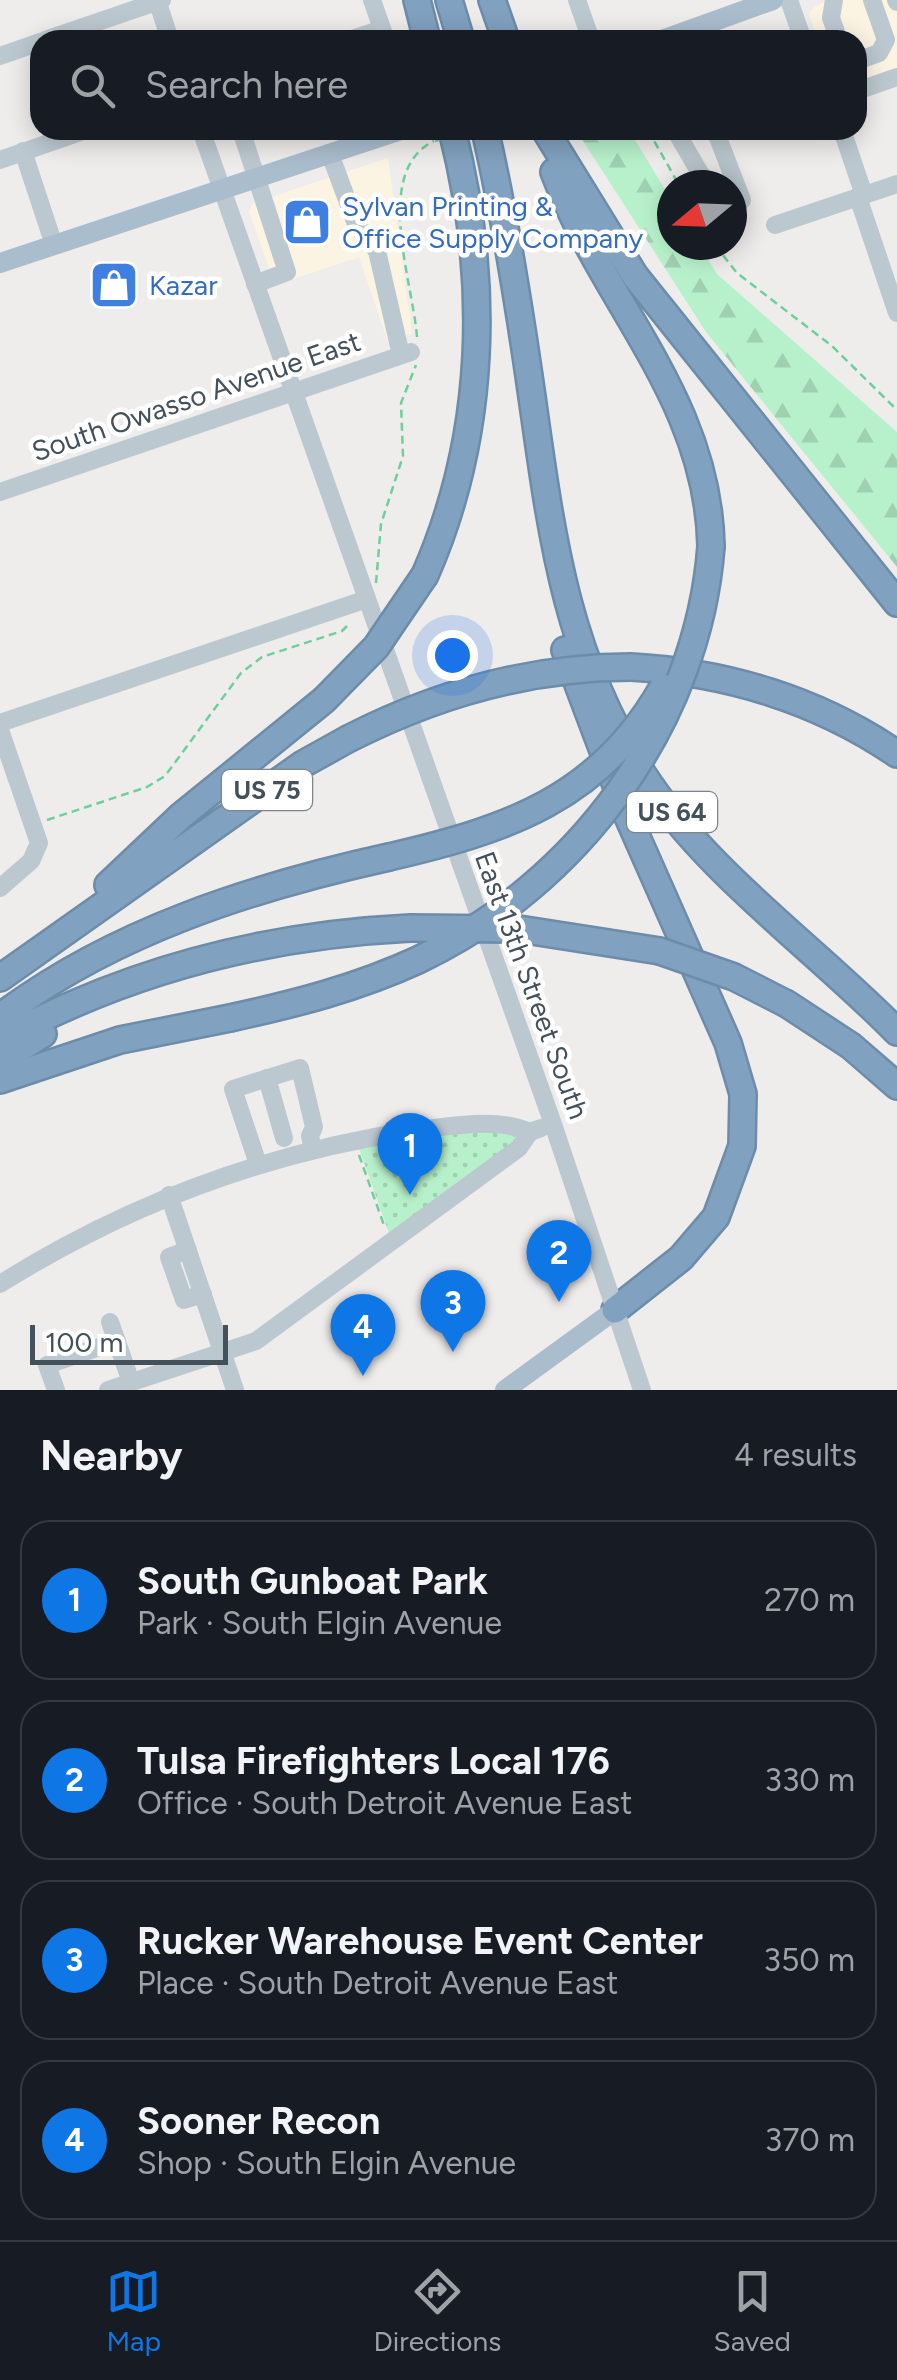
<!DOCTYPE html>
<meta charset="utf-8">
<style>
body{margin:0;font-family:Figtree,sans-serif;background:#20242c;color:#f1f3f6}
.compass{position:absolute;left:657px;top:170px;width:90px;height:90px;border-radius:50%;background:#171b24;box-shadow:0 5px 25px #0003;rotate:251deg}
.scale{position:absolute;left:30px;bottom:25px;width:198px;box-sizing:border-box;padding-left:10px;border:5px solid #44515a;border-top:0;font-size:28px;line-height:35px;white-space:nowrap;color:#44515a;-webkit-text-stroke:8px #fff;paint-order:stroke}
.you{position:absolute;left:452px;top:655px;width:35px;height:35px;margin:-25px;border:8px solid #fff;border-radius:50%;background:#1a73e8;box-shadow:0 0 0 15px #1a73e833}
.badge{display:grid;place-items:center;width:65px;height:65px;border-radius:50%;background:#0f76e6;color:#fff;font-size:32px;font-weight:700}
.pin{position:absolute;translate:-50% -82px;filter:drop-shadow(0 2px 5px #0008)}
.pin::after{content:'';position:absolute;top:52px;width:35px;height:30px;background:inherit;clip-path:polygon(0 0,100% 0,50% 100%)}
.list{margin:0;padding:0;list-style:none}
h2{display:flex;justify-content:space-between;align-items:center;height:130px;margin:0;padding:0 40px;font-size:42px}
h2 small{font-size:32px;font-weight:400;color:#9ea1a6}
.list li{display:grid;grid-template-columns:65px 1fr auto;gap:30px;align-items:center;box-sizing:border-box;height:160px;margin:0 20px 20px;padding:0 20px;border:2px solid #363941;border-radius:30px}
.list b{display:block;font-size:38px;white-space:nowrap}
.list p{margin:0;font-size:32px;white-space:nowrap;color:#9ea1a6}
.list em{font-size:32px;font-style:normal;color:#9ea1a6}
.icon{flex:none;width:55px;height:55px;fill:none;stroke:currentColor;stroke-width:2;stroke-linecap:round;stroke-linejoin:round}
.map{position:relative;flex:none;width:897px;height:1390px;overflow:hidden}
.search{position:absolute;background:#171b24;box-shadow:0 5px 25px #0003;left:30px;right:30px;top:30px;height:110px;display:flex;align-items:center;gap:25px;box-sizing:border-box;padding:0 35px;border-radius:30px;color:#9ea1a6;font-size:38px}
.sheet{height:850px;background:#171b24}
nav{display:flex;justify-content:space-around;align-items:center;box-sizing:border-box;height:140px;border-top:2px solid #363941;background:#171b24;font-size:28px;color:#9ea1a6}
nav a{display:grid;justify-items:center;gap:5px}
nav .on{color:#0f76e6}
.map>svg:first-child{display:block}
.commercial{fill:#fcf4e3}
.grass{fill:url(#grass-dots)}
.forest{fill:url(#forest-firs)}
.lines{fill:none;stroke-linecap:round;stroke-linejoin:round}
.highway-casing{stroke:#6c8caa;stroke-width:30}
.path{stroke:#6dd09b;stroke-width:2.5;stroke-dasharray:8 5;stroke-linecap:butt}
.minor{stroke:#bcc8d0;stroke-width:18}
.major{stroke:#aabdcd;stroke-width:20}
.highway{stroke:#80a1bf;stroke-width:25}
.highway-bridge-casing{stroke:#6c8caa;stroke-width:30;stroke-linecap:butt}
.path-bridge{stroke:#6dd09b;stroke-width:2.5;stroke-dasharray:8 5;stroke-linecap:butt}
.highway-bridge{stroke:#80a1bf;stroke-width:25}
.labels{text-anchor:middle;stroke-width:9;stroke-linejoin:round;paint-order:stroke}
.shield{fill:#fff;stroke:#7c858c;stroke-width:2.5}
.shield-label{font-size:25px;font-weight:bold;fill:#44515a}
.shop-label{font-size:28px;fill:#366cbe;stroke:#fff;text-anchor:start}
.street-label{font-size:28px;fill:#44515a;stroke:#fff}
</style>
<div class="map">
<svg width="897" height="1390" viewBox="0 0 897 1390">
<defs>
<pattern id="grass-dots" width="8" height="8" patternUnits="userSpaceOnUse" patternTransform="scale(2.5)"><rect width="8" height="8" fill="#b7f1cb"/><path d="M2 2h.1M6 6h.1" fill="none" stroke="#9fd0b1" stroke-width="1.8" stroke-linecap="round"/></pattern>
<pattern id="forest-firs" width="22" height="20" patternUnits="userSpaceOnUse" patternTransform="scale(2.5)"><rect width="22" height="20" fill="#b7f1cb"/><path d="M5 1l3.5 6h-7zM16 11l3.5 6h-7z" fill="#9fd0b1"/></pattern>
</defs>
<rect width="100%" height="100%" fill="#efecec"/>
<g class="commercial">
<path d="M829 0H897V73L857 87V40H818L809 14 814 7Z"/>
<path d="M388 158 412 333 388 342 359 257 275 285 249 211 253 203Z"/>
</g>
<path class="grass" d="M478 1130 515 1135V1142L389 1233 359 1148Z"/>
<path class="forest" d="M576 130H629L672 201V245H699L717 274 897 432V567L706 332Z"/>
<g class="lines">
<g class="highway-casing">
<g id="highway">
<path d="M417 0 427 40"/>
<path d="M449 0 461 40"/>
<path d="M492 0 506 40"/>
<path d="M485 130C504 211 517 294 529 376 550 520 561 646 642 773 707 874 814 947 897 1032"/>
<path d="M545 130 635 276 897 603"/>
<path d="M554 172C604 304 708 398 711 546"/>
<path d="M425 575C487 434 490 279 452 130"/>
<path d="M565 650 628 817 728 1043 743 1094 742 1146 716 1217 681 1258 615 1310"/>
<path d="M631 667C726 672 818 700 897 754"/>
<path d="M108 885 181 816 324 700"/>
<path d="M519 929 660 951"/>
<path d="M0 978 303 764 348 739"/>
<path d="M787 1004 851 1046 897 1086"/>
<path d="M0 1017C112 932 253 887 389 857"/>
<path d="M0 1040C128 970 266 935 410 928"/>
<path d="M0 1061 43 1034"/>
<path d="M0 1080 120 1040 230 1018"/>
</g>
</g>
<g class="path">
<path d="M648 130 679 185"/>
<path d="M715 245 737 273 832 346 897 410"/>
<path d="M417 337C413 282 372 171 434 141"/>
<path d="M376 583 381 524 403 456 401 403 416 365"/>
<path d="M47 820 147 787 165 776 241 673 262 657 342 631 350 623"/>
<path d="M359 1155 385 1228"/>
</g>
<g class="minor">
<path d="M157 0 170 40"/>
<path d="M372 0 386 40"/>
<path d="M577 0 591 40"/>
<path d="M789 0 803 40"/>
<path d="M834 0 831 18 839 40"/>
<path d="M896 0 897 2"/>
<path d="M45 40 162 0"/>
<path d="M349 40 382 29"/>
<path d="M0 56 40 42"/>
<path d="M857 61 879 53 886 40 872 0"/>
<path d="M857 91 897 77"/>
<path d="M201 130 553 1124 642 1390"/>
<path d="M241 130 287 272 255 284"/>
<path d="M675 130 707 185"/>
<path d="M715 130 742 200 732 203"/>
<path d="M842 130 864 195"/>
<path d="M23 151 54 245"/>
<path d="M330 154 356 224 377 251 401 355"/>
<path d="M0 160 86 130"/>
<path d="M858 197 897 313"/>
<path d="M775 225 897 184"/>
<path d="M0 492 411 352"/>
<path d="M0 723 364 600"/>
<path d="M0 730 39 843 31 861 0 888"/>
<path d="M267 1078 284 1138"/>
<path d="M258 1164 233 1089 300 1068 314 1127 310 1136 313 1149"/>
<path d="M169 1195 235 1390"/>
<path d="M188 1250 169 1257 184 1300 203 1294"/>
<path d="M0 1284C129 1203 267 1152 417 1130 452 1126 497 1117 530 1132"/>
<path d="M110 1322 131 1382"/>
<path d="M56 1390 47 1365 117 1341"/>
<path d="M108 1390 256 1341 519 1148 530 1132 541 1128"/>
</g>
<g class="major">
<path d="M662 40 773 0"/>
<path d="M0 263 401 130"/>
<path d="M505 1390 615 1310"/>
</g>
<use href="#highway" class="highway"/>
<g class="highway-bridge-casing">
<g id="highway-bridge">
<path d="M324 700 376 647 425 575"/>
<path d="M348 739C438 693 530 667 631 667"/>
<path d="M389 857C506 830 600 799 663 687"/>
<path d="M410 928 519 929"/>
<path d="M660 951 734 977 787 1004"/>
<path d="M230 1018C295 1004 357 988 418 960 577 885 698 723 711 546"/>
</g>
</g>
<path class="path-bridge" d="M435 141 466 130"/>
<use href="#highway-bridge" class="highway-bridge"/>
</g>
<defs>
<g id="shop-square" transform="scale(2.5)"><rect x="-9" y="-9" width="18" height="18" rx="4" fill="#3f7fe0" stroke="#fff"/><path d="M-5-2.5h2.3a2.7 3.5 0 0 1 5.4 0H5L5.5 6h-11ZM-1.5-2.5h3a1.5 2.3 0 0 0-3 0Z" fill="#fff"/></g>
</defs>
<g fill-rule="evenodd">
<use href="#shop-square" x="307" y="222"/>
<use href="#shop-square" x="114" y="285"/>
</g>
<g class="labels">
<g class="shield">
<rect x="222" y="770" width="90" height="40" rx="8"/>
<rect x="627" y="792" width="90" height="40" rx="8"/>
</g>
<g class="shield-label">
<text x="267" y="799">US 75</text>
<text x="672" y="821">US 64</text>
</g>
<g class="shop-label">
<text x="342" y="216">Sylvan Printing &amp;<tspan x="342" dy="32">Office Supply Company</tspan></text>
<text x="149" y="295">Kazar</text>
</g>
<g class="street-label">
<text transform="translate(196 396) rotate(-19)" y="10">South Owasso Avenue East</text>
<text transform="translate(532 985) rotate(70)" y="10">East 13th Street South</text>
</g>
</g>
</svg>
<svg class="compass" viewBox="-18 -18 36 36"><path d="M0-13l5 13h-10z" fill="#e53935"/><path d="M0 13l5-13h-10z" fill="#9ea1a6"/></svg>
<div class="scale">100 m</div>
<div class="you"></div>
<div class="pin badge" style="left:410px;top:1195px">1</div>
<div class="pin badge" style="left:559px;top:1302px">2</div>
<div class="pin badge" style="left:453px;top:1352px">3</div>
<div class="pin badge" style="left:363px;top:1376px">4</div>
<div class="search"><svg class="icon" aria-label="search" viewBox="0 0 24 24"><circle cx="10" cy="10" r="6"/><path d="M15 15l6 6"/></svg>Search here</div>
</div>
<section class="sheet">
<h2>Nearby<small>4 results</small></h2>
<ul class="list">
<li><span class="badge">1</span><div><b>South Gunboat Park</b><p>Park · South Elgin Avenue</p></div><em>270 m</em></li>
<li><span class="badge">2</span><div><b>Tulsa Firefighters Local 176</b><p>Office · South Detroit Avenue East</p></div><em>330 m</em></li>
<li><span class="badge">3</span><div><b>Rucker Warehouse Event Center</b><p>Place · South Detroit Avenue East</p></div><em>350 m</em></li>
<li><span class="badge">4</span><div><b>Sooner Recon</b><p>Shop · South Elgin Avenue</p></div><em>370 m</em></li>
</ul>
</section>
<nav>
<a class="on"><svg class="icon" aria-label="map" viewBox="0 0 24 24"><path d="M3 6l6-2 6 2 6-2v14l-6 2-6-2-6 2zM9 4v14M15 6v14"/></svg>Map</a>
<a><svg class="icon" aria-label="directions" viewBox="0 0 24 24"><path d="M12 3l9 9-9 9-9-9zM9 14v-3h6M13 9l2 2-2 2"/></svg>Directions</a>
<a><svg class="icon" aria-label="saved" viewBox="0 0 24 24"><path d="M7 4h10v16l-5-4-5 4z"/></svg>Saved</a>
</nav>
